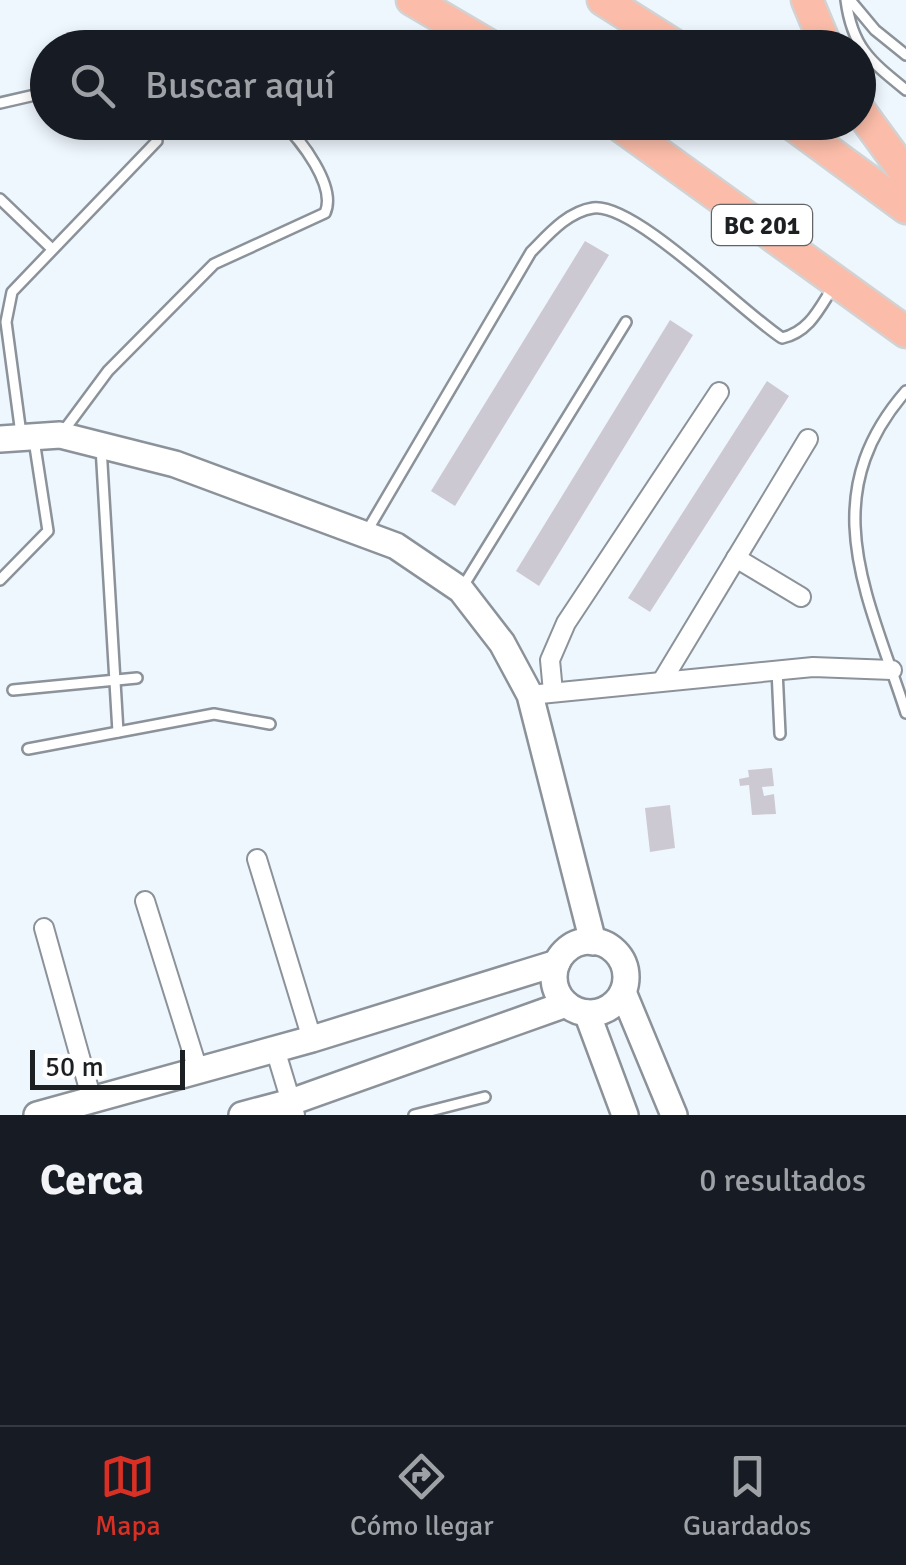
<!DOCTYPE html>
<html lang="es">
<meta charset="utf-8">
<style>
body{margin:0;font-family:Signika,sans-serif;background:#242831;color:#f1f3f6}
.scale{position:absolute;left:30px;bottom:25px;width:155px;box-sizing:border-box;padding-left:10px;border:5px solid #1d2023;border-top:0;font-size:28px;line-height:35px;white-space:nowrap;color:#1d2023;-webkit-text-stroke:8px #fff;paint-order:stroke}
.list{margin:0;padding:0;list-style:none}
h2{display:flex;justify-content:space-between;align-items:center;height:130px;margin:0;padding:0 40px;font-size:42px}
h2 small{font-size:32px;font-weight:400;color:#9ea1a6}
.icon{flex:none;width:55px;height:55px;fill:none;stroke:currentColor;stroke-width:2;stroke-linecap:round;stroke-linejoin:round}
.map{position:relative;flex:none;width:906px;height:1115px;overflow:hidden}
.search{position:absolute;background:#171b24;box-shadow:0 5px 15px #0003;left:30px;right:30px;top:30px;height:110px;display:flex;align-items:center;gap:25px;box-sizing:border-box;padding:0 35px;border-radius:55px;color:#9ea1a6;font-size:38px}
.sheet{height:310px;background:#171b24}
nav{display:flex;justify-content:space-around;align-items:center;box-sizing:border-box;height:140px;border-top:2px solid #363941;background:#171b24;font-size:28px;color:#9ea1a6}
nav a{display:grid;justify-items:center;gap:5px}
nav .on{color:#d93025}
.map>svg:first-child{display:block}
.building{fill:#cdc9d2}
.lines{fill:none;stroke-linecap:round;stroke-linejoin:round}
.lane-casing{stroke:#8c9299;stroke-width:14}
.street-casing{stroke:#8c9299;stroke-width:22}
.secondary-casing{stroke:#8c9299;stroke-width:30}
.highway-casing{stroke:#d2d2d3;stroke-width:35}
.lane{stroke:#fff;stroke-width:9}
.street{stroke:#fff;stroke-width:18}
.secondary{stroke:#fff;stroke-width:25}
.highway{stroke:#fbbda9;stroke-width:30}
.labels{text-anchor:middle;stroke-width:8;stroke-linejoin:round;paint-order:stroke}
.shield{fill:#fff;stroke:#616365;stroke-width:2.5}
.shield-label{font-size:25px;font-weight:bold;fill:#1d2023}
</style>
<div class="map">
<svg width="906" height="1115" viewBox="0 0 906 1115">
<rect width="100%" height="100%" fill="#eff7fe"/>
<g class="building">
<path d="M585 241 609 255 455 506 431 491Z"/>
<path d="M670 320 693 335 539 586 516 571Z"/>
<path d="M767 381 789 396 650 612 628 598Z"/>
<path d="M772 768 774 786 762 787 764 796 774 794 776 814 752 815 749 785 740 786 739 779 749 777 748 770Z"/>
<path d="M670 805 675 848 650 852 645 808Z"/>
</g>
<g class="lines">
<g class="lane-casing">
<g id="lane">
<path d="M846 0C852 47 870 61 906 90"/>
<path d="M850 0 875 30 906 55"/>
<path d="M0 103 48 92"/>
<path d="M0 199 51 248"/>
<path d="M906 391C813 498 868 595 906 713"/>
<path d="M62 433 108 371 214 264 325 213C337 187 301 139 281 122"/>
<path d="M21 434 6 322 12 292 157 141"/>
<path d="M101 447 118 732"/>
<path d="M367 531 531 252C548 235 567 212 593 208 634 202 742 312 782 338 809 332 819 309 833 287"/>
<path d="M0 580 48 531 34 440"/>
<path d="M462 588 626 322"/>
<path d="M777 670 780 734"/>
<path d="M13 690 137 678"/>
<path d="M28 749 214 714 270 724"/>
<path d="M414 1115 485 1097"/>
</g>
</g>
<g class="street-casing">
<g id="street">
<path d="M736 558 801 597"/>
<path d="M662 681 808 439"/>
<path d="M553 692 550 660 566 623 719 392"/>
<path d="M530 695 813 667 892 670"/>
<path d="M257 859 312 1039"/>
<path d="M145 901 198 1070"/>
<path d="M44 928 92 1100"/>
<path d="M275 1049 295 1115"/>
</g>
</g>
<g class="secondary-casing">
<g id="secondary">
<path d="M0 439 60 435 175 464 396 546 461 590 502 643 530 695 593 942"/>
<circle cx="590" cy="977" r="36"/>
<path d="M623 992 674 1115"/>
<path d="M587 1013 625 1115"/>
<path d="M37 1115 312 1039 557 963"/>
<path d="M242 1115 291 1102 566 1004"/>
</g>
</g>
<g class="highway-casing">
<g id="highway">
<path d="M412 0 494 48"/>
<path d="M603 0 679 48"/>
<path d="M807 0 827 48"/>
<path d="M858 108 906 174"/>
<path d="M615 122 906 332"/>
<path d="M789 122 906 208"/>
</g>
</g>
<use href="#lane" class="lane"/>
<use href="#street" class="street"/>
<use href="#secondary" class="secondary"/>
<use href="#highway" class="highway"/>
</g>
<g class="labels">
<rect class="shield" x="712" y="205" width="100" height="40" rx="8"/>
<g class="shield-label">
<text x="762" y="234">BC 201</text>
</g>
</g>
</svg>
<div class="scale">50 m</div>
<div class="search"><svg class="icon" aria-label="search" viewBox="0 0 24 24"><circle cx="10" cy="10" r="6"/><path d="M15 15l6 6"/></svg>Buscar aquí</div>
</div>
<section class="sheet">
<h2>Cerca<small>0 resultados</small></h2>
<ul class="list">
</ul>
</section>
<nav>
<a class="on"><svg class="icon" aria-label="map" viewBox="0 0 24 24"><path d="M3 6l6-2 6 2 6-2v14l-6 2-6-2-6 2zM9 4v14M15 6v14"/></svg>Mapa</a>
<a><svg class="icon" aria-label="directions" viewBox="0 0 24 24"><path d="M12 3l9 9-9 9-9-9zM9 14v-3h6M13 9l2 2-2 2"/></svg>Cómo llegar</a>
<a><svg class="icon" aria-label="saved" viewBox="0 0 24 24"><path d="M7 4h10v16l-5-4-5 4z"/></svg>Guardados</a>
</nav>
